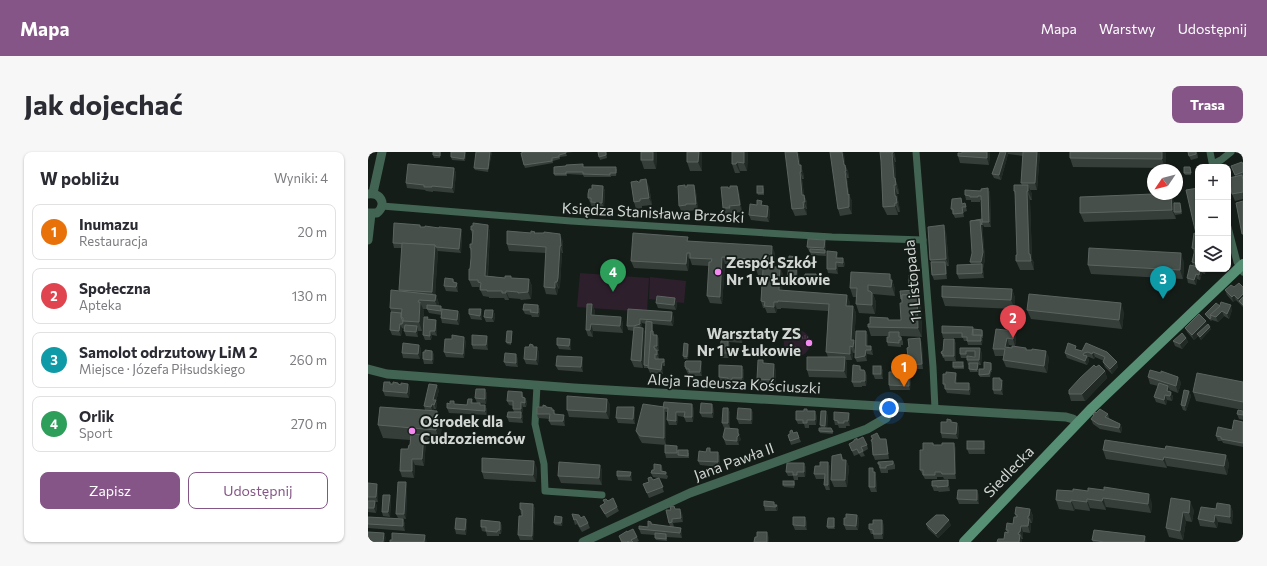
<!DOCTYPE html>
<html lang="pl">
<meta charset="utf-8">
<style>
body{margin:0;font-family:Commissioner,sans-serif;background:#f7f7f7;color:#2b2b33}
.controls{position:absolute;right:12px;top:12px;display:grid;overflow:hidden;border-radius:8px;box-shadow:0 1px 3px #0004}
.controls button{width:36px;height:36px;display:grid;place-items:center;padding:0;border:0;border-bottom:1px solid #e1e1e2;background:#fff;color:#2b2b33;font:20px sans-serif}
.compass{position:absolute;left:779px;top:12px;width:36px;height:36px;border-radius:50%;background:#fff;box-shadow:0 1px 3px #0004;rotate:235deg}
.you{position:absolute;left:521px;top:256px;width:14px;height:14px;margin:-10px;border:3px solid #fff;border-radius:50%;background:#1a73e8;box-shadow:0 0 0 6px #1a73e833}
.badge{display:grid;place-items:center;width:26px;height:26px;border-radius:50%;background:#855588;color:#fff;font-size:13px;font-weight:700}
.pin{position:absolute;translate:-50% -33px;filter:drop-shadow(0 1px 2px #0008)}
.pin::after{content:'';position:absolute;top:21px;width:14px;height:12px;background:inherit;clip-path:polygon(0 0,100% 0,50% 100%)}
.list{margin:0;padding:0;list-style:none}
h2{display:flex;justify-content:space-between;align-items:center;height:52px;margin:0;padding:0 16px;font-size:17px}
h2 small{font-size:13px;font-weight:400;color:#7c7c81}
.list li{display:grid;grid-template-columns:26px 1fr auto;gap:12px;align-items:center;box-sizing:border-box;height:56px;margin:0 8px 8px;padding:0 8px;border:1px solid #e1e1e2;border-radius:8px}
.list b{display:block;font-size:15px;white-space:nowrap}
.list p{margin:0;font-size:13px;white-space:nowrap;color:#7c7c81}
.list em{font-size:13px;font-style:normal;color:#7c7c81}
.actions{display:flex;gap:8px;padding:12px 16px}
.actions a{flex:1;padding:9px 0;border:1px solid #855588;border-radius:8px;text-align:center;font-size:14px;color:#855588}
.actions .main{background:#855588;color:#fff}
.icon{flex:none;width:22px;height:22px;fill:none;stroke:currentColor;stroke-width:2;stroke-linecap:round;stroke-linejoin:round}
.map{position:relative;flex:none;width:875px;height:390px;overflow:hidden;border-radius:8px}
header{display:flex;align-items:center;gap:24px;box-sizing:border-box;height:56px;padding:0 20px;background:#855588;color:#fff}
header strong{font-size:19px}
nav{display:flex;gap:22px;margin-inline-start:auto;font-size:14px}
.intro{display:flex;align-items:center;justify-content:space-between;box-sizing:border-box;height:96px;padding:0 24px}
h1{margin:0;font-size:28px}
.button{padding:10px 18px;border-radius:8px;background:#855588;color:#fff;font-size:14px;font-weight:700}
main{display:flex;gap:24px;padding:0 24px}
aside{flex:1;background:#fff;border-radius:8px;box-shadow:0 1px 3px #0004}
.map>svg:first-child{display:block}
.grass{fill:url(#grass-tufts)}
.green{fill:#2e1f2d}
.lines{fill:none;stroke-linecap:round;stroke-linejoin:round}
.minor{stroke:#426453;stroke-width:7}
.tertiary{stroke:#426453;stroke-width:9}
.secondary{stroke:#568f73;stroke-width:10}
.wall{fill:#363e3a;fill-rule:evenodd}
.shaded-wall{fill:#222a26}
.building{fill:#464f4a;stroke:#5c6460}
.poi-dot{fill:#f489ef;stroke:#151d19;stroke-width:1.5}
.labels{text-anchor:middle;stroke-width:3.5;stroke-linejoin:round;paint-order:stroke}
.street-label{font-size:15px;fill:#d1d6d3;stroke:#151d19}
.poi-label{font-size:15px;font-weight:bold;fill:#d1d6d3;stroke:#151d19;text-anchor:start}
</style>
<header>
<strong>Mapa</strong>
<nav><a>Mapa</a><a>Warstwy</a><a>Udostępnij</a></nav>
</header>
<div class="intro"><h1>Jak dojechać</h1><a class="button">Trasa</a></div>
<main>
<aside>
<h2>W pobliżu<small>Wyniki: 4</small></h2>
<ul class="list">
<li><span class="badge" style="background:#e8710a">1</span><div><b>Inumazu</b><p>Restauracja</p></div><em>20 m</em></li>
<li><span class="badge" style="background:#e0444e">2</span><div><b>Społeczna</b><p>Apteka</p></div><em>130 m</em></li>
<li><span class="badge" style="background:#0f9aa8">3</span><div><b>Samolot odrzutowy LiM 2</b><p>Miejsce · Józefa Piłsudskiego</p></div><em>260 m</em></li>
<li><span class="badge" style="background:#2e9e5b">4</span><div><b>Orlik</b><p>Sport</p></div><em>270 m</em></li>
</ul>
<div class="actions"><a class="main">Zapisz</a><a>Udostępnij</a></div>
</aside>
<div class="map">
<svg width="875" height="390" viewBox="0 0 875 390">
<defs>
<pattern id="grass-tufts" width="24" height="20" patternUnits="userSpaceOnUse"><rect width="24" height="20" fill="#2e1f2d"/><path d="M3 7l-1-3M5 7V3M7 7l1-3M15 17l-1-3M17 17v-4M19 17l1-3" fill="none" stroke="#4b3f4b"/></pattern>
</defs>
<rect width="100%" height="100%" fill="#151d19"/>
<circle class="grass" cx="429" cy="191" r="13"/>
<g class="green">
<path d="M212 121 281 126 279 160 209 155Z"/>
<path d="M282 125 318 129 316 151 281 147Z"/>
</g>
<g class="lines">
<g class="minor">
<path d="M548 0 565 215 567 257"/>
<path d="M842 0 845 15"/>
<path d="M845 12 853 8 863 0"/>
<path d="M14 54 203 69 464 85 555 88"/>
<path d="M860 75 869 110 875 120"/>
<path d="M169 233 167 272 176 312 177 339 234 343"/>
</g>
<g class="tertiary">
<path d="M5 41 14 0"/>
<path d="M0 61H9C19 53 13 40 0 42"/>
<path d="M0 88 3 62"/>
<path d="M0 217 19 222 206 236 698 265 705 267 709 271"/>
<path d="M215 390 322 341 499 277 518 266 524 255"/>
</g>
<path class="secondary" d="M596 390 724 256 875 112"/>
</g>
<g class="wall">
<path d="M73 0 72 6H66L65 3Z"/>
<path d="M98 0 97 9 84 8 83 5Z"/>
<path d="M124 0 120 20 107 18 106 16Z"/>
<path d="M156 0H205L198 1 199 4 192 5V7L185 9V11L157 16 156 13Z"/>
<path d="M238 0 239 6 232 8 231 5Z"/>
<path d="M273 0H289L288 17H276L273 8Z"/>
<path d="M319 0H334V19H322L319 10Z"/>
<path d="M364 0H380L379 19H372V21H367L364 12Z"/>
<path d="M512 0H526L527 3 528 10H527L528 29 530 35 531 42H529L530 48 531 53 532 60H530V63H519L515 55 513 9Z"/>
<path d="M594 0H622L621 13 592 11 590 4 594 1Z"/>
<path d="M632 0H672L669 38H662L664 42V48H662L664 107 666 111V118H652L648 109 649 103 647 43 646 39 654 33 653 31 655 4 640 2 633 28 626 26 624 22Z"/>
<path d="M798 0 797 16 705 15 702 6Z"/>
<path d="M829 0 830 6 823 8 821 4Z"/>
<path d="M431 2 432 13 435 20 436 27H434L436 43 439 50V57H438L439 63 427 64 424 57Z"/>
<path d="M476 2 477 13 480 19 481 26H479L481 43 484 49V62L472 64 470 57Z"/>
<path d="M875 13V47L867 49 864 42 867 24 863 14Z"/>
<path d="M216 15 249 17 248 24H243V25H216L215 23 199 22V24H187L186 22Z"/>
<path d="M86 16 88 21 86 41 65 39V40L58 39 57 38 39 36 38 31Z"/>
<path d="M823 17V23H817L816 21Z"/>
<path d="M270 30 281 34 284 53 274 54V56L268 57 266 50Z"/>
<path d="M317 33V35L326 33 328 40 330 58 320 59V60L314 61 311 54Z"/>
<path d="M235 34 237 39 236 55H224L220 46 224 37Z"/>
<path d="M369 34 371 40 374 60 364 61V62L358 63 355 56 360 35V36H362Z"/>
<path d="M396 36V43H390L389 41Z"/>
<path d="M620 36 622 41 623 75H616L614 70V48H612V50H603V48H598L597 43Z"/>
<path d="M830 36V117H838L837 122 834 121 832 128 829 127 828 133 820 131 819 126 825 114 824 110 826 101 824 96 828 82Z"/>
<path d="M806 50 807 51 813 53 814 62 807 63 808 67 716 70 712 61Z"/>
<path d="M597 51 599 59 596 60V65L587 66 583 57 595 52Z"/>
<path d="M396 53 402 58 401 70 383 68 381 63Z"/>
<path d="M614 67V70L617 107 615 117 616 126 591 127 589 122 603 112 602 110Z"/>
<path d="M52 73 53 75 93 77 94 81 93 101 70 99 67 142 68 143 71 152V154L75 157 90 159 92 163 91 173 74 171 73 166V163L61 161 59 157H55L56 159 54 179H50V185L38 184 36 179V174V177L34 176 33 184 24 183 22 178 23 160 22 156 31 139V138L34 96H26L25 91Z"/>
<path d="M120 73 122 80 120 124 137 126 143 124V126L161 127 164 134 163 147 153 148 152 147 141 146V148H137L136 146H121V145L115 144 111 135H104L101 128 103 106V100L102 96 104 92V82L103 78Z"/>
<path d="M578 80 581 114H579V127L566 128 564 123 563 110 562 108Z"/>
<path d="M167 81 195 89V101H194L192 133 191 137 190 136 189 143 178 142 176 135 178 101 141 99 139 92Z"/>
<path d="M321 89 407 101 406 115 415 122 414 138 482 150 481 154H485L488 161 486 189 488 193 498 179 500 184V194L505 199V203L499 202V209L489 210 487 206V201H485L484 208H478L479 212V226L441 225 439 218 460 205 458 200 460 159 413 156V157H409L408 161H399L397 156H395L393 149 394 123H390L388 117H384L383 114 357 112 354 152 342 151 339 144 341 114 324 113 322 107H321L320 119 266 116 263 109Z"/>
<path d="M458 93V104L443 103 442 99H441L439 95Z"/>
<path d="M469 100 470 104V106L477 111 476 115H470V122L460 121 459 117Z"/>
<path d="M431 109 429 128H422L420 123Z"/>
<path d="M816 110 815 127 723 122 720 113Z"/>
<path d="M448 122 450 127V132H438L437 127Z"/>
<path d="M522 122 527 137V144L505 142 508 150 507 162 491 161 488 152V145H485L482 136Z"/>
<path d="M85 127 87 131 90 136V140L78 139 76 134Z"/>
<path d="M551 128V136H543L541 132Z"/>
<path d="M866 135H875V155L868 148 865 150 859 143 857 138Z"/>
<path d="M644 137 647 146V157L577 154 574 145Z"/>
<path d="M550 138 551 142 552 148 553 151 554 185 533 184 535 190V193H533V195L520 194 519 190 521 184H503L500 175 502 172 520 166 521 168H533L534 151 533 147Z"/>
<path d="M307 146 309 151 308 158 290 156 288 151Z"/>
<path d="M224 152 227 159 226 163 255 171V181L225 179V185L220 184 218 178Z"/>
<path d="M170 153 172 158 171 165H164L163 163 157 162 155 158Z"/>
<path d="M852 154 864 158 861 167 856 164 850 170 844 168 843 169 838 164 837 162Z"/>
<path d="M113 157 114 162V168L103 167 101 162Z"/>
<path d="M260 157 306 165 305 174 285 172V179L287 183H289L291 187V199H289L291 203V207H296L297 211V214H295V222L282 221 280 216H276V213L278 182 275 216 266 215 263 208 266 179 260 178 259 174ZM274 171 278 172V182L275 176H273Z"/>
<path d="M125 158 127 163 126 170H118L116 165Z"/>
<path d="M659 158 756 160 754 177 663 167Z"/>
<path d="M60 165V167L69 172V184L64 183 63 188H57L55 183Z"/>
<path d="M817 176 843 177 833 188 830 184 826 188 819 180Z"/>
<path d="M606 177 614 178 615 180V186H614V193H600L599 189H596L595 186H575L574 181Z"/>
<path d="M144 179V182L143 193 139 192 138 190Z"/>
<path d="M646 179 648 186 647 194 641 193V195L658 196 659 198 681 205 679 221 638 215 635 208 636 204H627L625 197Z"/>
<path d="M373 180 375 184 374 191 361 190 362 194 361 206H353L352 201 358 189 356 186Z"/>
<path d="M119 184 120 188V198L105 197 104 193Z"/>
<path d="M818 186 820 190 814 197 807 194 805 189Z"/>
<path d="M202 187 203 192V198L191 197 189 193Z"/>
<path d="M586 187 588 192V209H577L576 206H575L573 201Z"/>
<path d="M98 189 96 206 78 205 76 200Z"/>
<path d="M554 191 555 217H544L542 213V209L540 205 541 195Z"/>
<path d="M718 191 750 215 744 222 737 215 735 210 736 209 727 205 726 207 721 205H720L721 209 719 213 699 206 697 201 710 198 714 199Z"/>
<path d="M320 192 321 194 320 207H316L315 204Z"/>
<path d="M51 193 53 197 52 207 35 206 34 201Z"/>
<path d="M166 195 171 200 170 213 158 212 156 207Z"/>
<path d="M592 196 614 201 613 213H610V220H602L601 217V213H600L599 208V206H593L592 202ZM599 204H607V205H599Z"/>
<path d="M64 199 66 203 65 212H56L55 207Z"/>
<path d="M214 205 215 209V220L190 218 188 214Z"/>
<path d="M150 207V215L138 214 136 210Z"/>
<path d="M333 209 334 214V224H322V222H320L319 220 317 215Z"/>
<path d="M396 211 408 218 407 235 391 234 389 227Z"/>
<path d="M596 213V217H586L585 215Z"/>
<path d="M624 213V220H623L622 225H612L611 223 616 217Z"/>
<path d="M374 214 376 219 375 231 366 230V233L362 232 361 230H353L351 225Z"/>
<path d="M492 214 494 218 497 220 499 224 498 234H494V235H486L484 230Z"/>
<path d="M513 214 515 219V227H507L505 222Z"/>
<path d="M728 215 737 219 739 226 717 249H703L701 242Z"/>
<path d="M541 220 543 225 542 238H522L521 233Z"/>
<path d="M588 221 589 225V231L603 236 602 243 579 241 575 232 578 222Z"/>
<path d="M793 221 810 225 813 231 810 241 802 238V240H803L805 245 804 249 799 248 798 253 788 250 786 245 790 234 782 232 780 225Z"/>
<path d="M632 226 635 233V243L626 242 625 238Z"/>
<path d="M875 230V258L828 249 825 240Z"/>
<path d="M30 231 31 232 33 233 40 232 42 236 41 246 17 244 15 239 23 232Z"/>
<path d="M117 237 119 242 118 252 109 251 107 246Z"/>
<path d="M71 238 68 249 69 253 68 257H66L65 259H69L74 272 72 290 58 289 56 314 47 313 46 326 34 325 32 319 42 293V288L15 286 10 273 57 258 56 254Z"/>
<path d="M821 239 823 244 818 259 815 258 813 253Z"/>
<path d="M154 240 156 246H157L159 250 158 255H155L154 262 155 265V271L141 270 139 265 146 260 145 257V254L141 253 139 249Z"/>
<path d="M104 247 105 251 112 253H117L119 258V263L81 261 79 256 87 252 99 253Z"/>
<path d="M239 247 242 253 241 267 201 265 199 258Z"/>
<path d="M178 255 185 258 188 263 197 268V274L183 273 181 269 182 267 170 266 169 262Z"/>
<path d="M266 255 267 260V272L250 271 248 266Z"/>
<path d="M295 255 326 257 325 270H318L316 265 310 264 309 273H301L299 268V260H297L298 262V293L274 291 271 286 268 279Z"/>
<path d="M360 256 362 261V276H356L354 271Z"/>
<path d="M346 257 345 266 334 265 332 261Z"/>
<path d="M383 257 385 261 384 272H371L369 267Z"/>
<path d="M439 257V259L449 264 448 273H441V276H437L436 272H430L428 268 436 259Z"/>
<path d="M875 259V268L871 267 869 262Z"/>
<path d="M481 261 482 266V274H478V276H471L470 273H467L466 268Z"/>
<path d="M728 261 740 262 741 266 752 272 754 276 753 281 732 277 725 272 723 267 726 264 725 262Z"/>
<path d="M460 264 459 276H463L465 282 452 281 451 279 453 276 452 273Z"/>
<path d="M584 270 591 275 590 287 574 286 573 281Z"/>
<path d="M875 270V295L855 291 854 289H850L848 284 864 278Z"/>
<path d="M429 280 433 290 423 293 420 283Z"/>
<path d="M371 282V283L373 288 371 289V293H358L355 285Z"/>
<path d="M503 284 512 287 519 292 521 307 507 308 505 303V292L503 288H504Z"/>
<path d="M489 288 499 293 500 297 495 300 497 304 493 305 491 302 486 304 481 292Z"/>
<path d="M616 289 617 294V302H601L599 297Z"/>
<path d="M565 291 566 293 588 296V327H576L575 325H569V327H557L552 318 555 298Z"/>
<path d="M797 297 858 303 861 312 859 323 799 314V316L738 307 735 298Z"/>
<path d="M311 298 321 301V306H298L297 301Z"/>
<path d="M343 300H350L352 305 351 315 332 313 330 309Z"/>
<path d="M473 302 476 308H478L481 315 479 335H466L463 328Z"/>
<path d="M525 309 527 313V317L520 318V321H513L510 312Z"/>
<path d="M460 310 462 315V338H458L456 333V327H448L446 322 452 314Z"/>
<path d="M436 311 438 316 437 325H430V328H426L425 324H420L418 320Z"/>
<path d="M232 313 234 319V333L193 331 190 324Z"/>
<path d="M169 316 168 330 116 327 114 320Z"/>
<path d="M295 317V319L300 324 299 327 291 326 296 340 281 346 275 332 290 326 285 325 283 321Z"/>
<path d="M507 320 508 325 509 340H503L501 335Z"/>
<path d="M249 324H264V329L250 328Z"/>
<path d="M580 328 581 333 582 339 571 340 570 339H566L564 334Z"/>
<path d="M426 329 427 332 426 336 416 335 415 333Z"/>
<path d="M38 330 39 335 38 367 30 366 28 362Z"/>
<path d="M0 331 10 336V350H7L9 354 8 361 0 360Z"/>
<path d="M689 338 784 351 783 361 738 355V358L722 356V359L707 357 706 359 691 357 688 348Z"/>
<path d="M22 343 23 348 22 365 15 364 14 360Z"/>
<path d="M611 343V352H591L589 347Z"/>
<path d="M803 346 826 358 824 370 818 369 815 388 801 385 798 376Z"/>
<path d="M235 348 240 349 249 355 251 359 239 366 234 358 232 354 237 351Z"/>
<path d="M406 350 408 353H409L410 357 409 359H397L396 354Z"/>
<path d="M165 352 167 357 165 388H152L150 383 154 362H153L152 357Z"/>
<path d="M862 353 865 360 864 372 850 370 849 376 832 374 830 367 848 357Z"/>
<path d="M308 357 314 361 315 370 305 371 306 375H304L314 381V386L299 385V389L288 388 287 386V383L273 382 271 377 280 375 283 370 284 372 302 375 301 371Z"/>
<path d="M662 357 665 364 664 371H662L663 374 662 381 655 380V387H653L654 390H629L636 387 639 381 638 378 645 372 648 365 647 362Z"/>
<path d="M204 362 213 366 220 371 222 376 214 380 209 372 207 373Z"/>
<path d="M489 363 491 367 490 378H478L476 373Z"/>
<path d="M0 365 35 367 37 372V379L0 376Z"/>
<path d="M466 366 467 368V377H460L459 375Z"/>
<path d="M98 367 99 372 98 383 88 382 87 377Z"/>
<path d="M195 367 194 374 187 373 186 371Z"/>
<path d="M132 370 134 374 133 382H131V384H119L118 380 114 379 113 375Z"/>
<path d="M439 370V378H427L425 373Z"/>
<path d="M558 372 583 373 570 386 560 377Z"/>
<path d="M516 373 515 387H506L505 382H503L501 377Z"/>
<path d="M259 380 269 385 271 389 269 390H253L251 384Z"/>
<path d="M724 388 779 390H725Z"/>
</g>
<g class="shaded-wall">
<path d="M97 0H98L97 9 96 7Z"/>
<path d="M122 0H124L120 20V17Z"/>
<path d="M285 0H289L288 17 285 8Z"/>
<path d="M331 0H334V19L330 10Z"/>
<path d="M376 0H380L379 19 376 11Z"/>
<path d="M429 0H430L431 2 433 20 431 13Z"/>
<path d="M474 0H475L476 2 478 20 476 13Z"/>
<path d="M525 0H526L528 10 525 1Z"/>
<path d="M619 0H622L621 13 619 6Z"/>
<path d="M638 0H639L640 2 633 28 631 23Z"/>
<path d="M669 0H672L669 38 667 31Z"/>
<path d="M794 0H798L797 16 794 7Z"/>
<path d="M524 1 527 10 528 29 530 35 531 42 526 26Z"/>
<path d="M369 10 372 19V21L368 12Z"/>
<path d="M433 13 435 20 436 27 433 20Z"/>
<path d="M477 13 480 19 481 26 478 19Z"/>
<path d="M86 16 88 21 86 41 84 36Z"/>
<path d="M477 19 479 26 481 43 484 49V62L481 55Z"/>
<path d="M432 20 434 27 437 49 436 43 439 50V57L434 43Z"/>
<path d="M278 27 281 34 284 53 281 46Z"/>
<path d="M326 33 328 40 330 58 328 52Z"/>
<path d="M526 33 529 42 530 48 531 53 532 60 527 44Z"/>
<path d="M660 33 664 42V48L660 39Z"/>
<path d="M235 34 237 39 236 55 234 51Z"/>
<path d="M369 34 371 40 374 60 372 53Z"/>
<path d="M620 36 622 41 623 75 621 70Z"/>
<path d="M659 39 662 48 664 107 666 111V118L661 102Z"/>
<path d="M804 42 806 50 807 60H806L807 63 808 67 804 58Z"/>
<path d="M435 50 438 57 439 63 436 56Z"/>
<path d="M527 51 530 60V63L527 54Z"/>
<path d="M400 54 402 58 401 70 399 65Z"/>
<path d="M594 55 596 60V65L595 61Z"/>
<path d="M614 67V70L617 107 615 117 613 110 612 68Z"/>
<path d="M120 73 122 80 119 131 117 124Z"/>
<path d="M576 73 578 80 581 114 578 107Z"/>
<path d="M93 77 94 81 93 101 91 97Z"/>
<path d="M192 82 195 89V101L193 94Z"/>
<path d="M457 88 458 93V104L456 96Z"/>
<path d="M67 93 70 100 67 147 64 140Z"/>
<path d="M192 94 194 101 192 133 191 137 189 130Z"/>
<path d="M404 94 407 101 405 121 403 115Z"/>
<path d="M469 100 470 104V111L468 106Z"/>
<path d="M319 101 321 107 320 119 318 112Z"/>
<path d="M813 101 816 110 815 127 812 118Z"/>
<path d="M354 105 357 112 354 152 352 145Z"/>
<path d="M429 105 431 109 429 128 428 124Z"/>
<path d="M475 106 477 111 476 115 475 111Z"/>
<path d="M468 110 470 115V122L468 117Z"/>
<path d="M577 110 579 114V127L578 122Z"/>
<path d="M614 112 615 117 616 126 614 121Z"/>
<path d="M412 115 415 122 414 145 411 138Z"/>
<path d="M832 117 834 121 832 128 831 123Z"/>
<path d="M836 117H838L837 122Z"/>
<path d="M448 122 450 127V132L448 128Z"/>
<path d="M522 122 527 137V144L522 128Z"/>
<path d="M828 122 829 127 828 133 826 128Z"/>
<path d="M549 123 551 128V136L549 131Z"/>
<path d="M161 127 164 134 163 147 160 140Z"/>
<path d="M187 130 190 136 189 143 187 136Z"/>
<path d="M89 131 90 136V140L88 135Z"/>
<path d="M644 137 647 146V157L643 148Z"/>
<path d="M550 138 551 142 552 148 553 151 554 185 550 176Z"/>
<path d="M138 139 141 146V148L138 141Z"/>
<path d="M504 141 508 150 507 162 504 153Z"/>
<path d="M875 142V149H871L870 147Z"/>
<path d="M68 143 71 152V158L67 149Z"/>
<path d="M479 143 482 150 481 160 478 154Z"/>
<path d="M866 143 868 148 865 150 864 145Z"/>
<path d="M307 146 309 151 308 158 306 153Z"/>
<path d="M51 148 52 152V150L56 159 54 179 51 170Z"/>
<path d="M406 150 409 157 408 161 406 155Z"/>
<path d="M753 151 756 160 754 177 751 168Z"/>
<path d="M224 152 227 159 226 169 223 163Z"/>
<path d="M170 153 172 158 171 165 170 161Z"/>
<path d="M863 153 864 158 861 167 859 162Z"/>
<path d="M485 154 488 161 486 189 488 195V201L483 188Z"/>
<path d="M113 157 114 162V168L112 164Z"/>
<path d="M125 158 127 163 126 170 124 166Z"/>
<path d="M90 159 92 163 91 173 89 168Z"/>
<path d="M854 159 856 164 850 170 848 165Z"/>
<path d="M304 160 306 165 305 174 303 169Z"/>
<path d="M253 165 255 171V181L252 174Z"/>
<path d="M272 167 274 171 273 176 272 172Z"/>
<path d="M68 168 69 172V184L67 179Z"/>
<path d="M838 169 840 174 829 182 830 184 826 188 824 183Z"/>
<path d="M284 170 285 172 282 216Z"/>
<path d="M32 172 34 176 33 184 31 179Z"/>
<path d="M223 172 225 179V185L222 178Z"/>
<path d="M49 174 50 179V185L48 180Z"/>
<path d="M842 175 843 177 833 188 832 185Z"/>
<path d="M275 176 278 182 275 216 273 209Z"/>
<path d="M62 179 64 183 63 188 62 184Z"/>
<path d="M498 179 500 184V198L498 194Z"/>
<path d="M646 179 648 186 647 194 645 187Z"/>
<path d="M373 180 375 184 374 191 373 186Z"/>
<path d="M289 183 291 187V199L289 194Z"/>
<path d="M613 183 615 188 614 193 613 189Z"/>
<path d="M119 184 120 188V198L118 193Z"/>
<path d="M96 185 98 189 96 206 95 202Z"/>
<path d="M552 186 554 191 555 217 554 212Z"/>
<path d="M639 186 641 193 640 202 637 195Z"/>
<path d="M818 186 820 190 814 197 812 192Z"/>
<path d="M202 187 203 192V198L201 194Z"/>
<path d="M586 187 588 192V209L586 204Z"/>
<path d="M360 189 362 194 361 206 360 201Z"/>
<path d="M320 192 321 194 320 207 319 205Z"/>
<path d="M51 193 53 197 52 207 50 202Z"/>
<path d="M482 194 485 201 484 208 482 202Z"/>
<path d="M503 194 505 199V203L503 198Z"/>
<path d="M169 195 171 200 170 213 168 208Z"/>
<path d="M612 196 614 201 613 213 611 208Z"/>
<path d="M289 198 291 203V207L289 203Z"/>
<path d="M498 198 499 202V209L497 204Z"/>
<path d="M64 199 66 203 65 212 64 208Z"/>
<path d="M678 199 681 205 679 221 676 214Z"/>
<path d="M725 200 727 205 726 207 724 202Z"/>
<path d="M148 202 150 207V215L148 211Z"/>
<path d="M719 204 721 209 719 213 717 209Z"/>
<path d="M214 205 215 209V220L213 215Z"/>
<path d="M477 205 479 212V226L476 219Z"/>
<path d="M333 209 334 214V224L332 220Z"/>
<path d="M294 210 295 214V222L293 218Z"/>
<path d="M749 210 750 215 744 222 742 217Z"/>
<path d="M610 211 611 213 610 220 609 218Z"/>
<path d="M623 211 624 213V220L623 218Z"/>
<path d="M406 212 408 218 407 235 405 228Z"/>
<path d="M374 214 376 219 375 231 374 226Z"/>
<path d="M513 214 515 219V227L513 222Z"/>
<path d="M737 219 739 226 717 249 714 242Z"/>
<path d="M497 220 499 224 498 234 497 229Z"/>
<path d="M541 220 543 225 542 238 541 234Z"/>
<path d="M588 221 589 225V236L587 231Z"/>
<path d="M810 225 813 231 810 241 808 234Z"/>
<path d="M632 226 635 233V243L633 238Z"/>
<path d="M601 231 603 236 602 243 601 238Z"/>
<path d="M40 232 42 236 41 246 39 241Z"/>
<path d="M69 233 71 238 68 249 69 253 68 257 65 248Z"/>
<path d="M800 234 802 238 800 243 799 239Z"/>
<path d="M117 237 119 242 118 252 117 247Z"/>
<path d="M821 239 823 244 818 259 817 254Z"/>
<path d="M803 240 805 245 804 249 802 244Z"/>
<path d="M797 243 799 248 798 253 796 248Z"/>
<path d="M157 246 159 250 158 255 157 251Z"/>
<path d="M239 247 242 253 241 267 238 260Z"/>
<path d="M153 250 155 255 154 262 153 257Z"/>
<path d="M64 252 66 257 65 260 63 255Z"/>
<path d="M324 252 326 257 325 270 324 265Z"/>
<path d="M344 252 346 257 345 266 344 261Z"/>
<path d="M117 253 119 258V263L117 259Z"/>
<path d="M266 255 267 260V272L265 267Z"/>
<path d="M296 255 298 262V293L296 286Z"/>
<path d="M360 256 362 261V276L360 271Z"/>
<path d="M383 257 385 261 384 272 383 268Z"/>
<path d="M69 259 74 272 72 290 68 278Z"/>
<path d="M447 259 449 264 448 273 447 268Z"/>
<path d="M458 259 460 264 459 278 457 274Z"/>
<path d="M153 260 155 265V271L153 266Z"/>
<path d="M308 260 310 264 309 273 308 269Z"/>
<path d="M481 261 482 266V274L480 269Z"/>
<path d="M196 263 197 268V274L195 269Z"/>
<path d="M589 271 591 275 590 287 588 282Z"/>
<path d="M752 272 754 276 753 281 751 276Z"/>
<path d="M370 277 373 288 371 289V293L369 289Z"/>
<path d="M56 283 58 289 56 314 54 307Z"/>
<path d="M616 289 617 294V302L616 297Z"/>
<path d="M586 291 588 296V327L587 322Z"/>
<path d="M350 300 352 305 351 315 350 310Z"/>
<path d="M858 303 861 312 859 323 856 314Z"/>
<path d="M796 305 799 314V316L795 308Z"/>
<path d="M44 307 47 313 46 326 44 319Z"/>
<path d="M478 308 481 315 479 335 477 328Z"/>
<path d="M166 309 169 316 168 330 165 323Z"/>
<path d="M460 310 462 315V338L460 333Z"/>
<path d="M436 311 438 316 437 325 436 320Z"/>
<path d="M232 313 234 319V333L231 326Z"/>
<path d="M293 313 295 317V322L293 319Z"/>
<path d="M263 320 264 324V329L262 324Z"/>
<path d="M507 320 508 325 509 340 507 335Z"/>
<path d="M580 328 581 333 582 339 580 334Z"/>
<path d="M38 330 39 335 38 367 36 362Z"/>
<path d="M9 332 10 336V350L8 345Z"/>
<path d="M609 338 611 343V352L609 348Z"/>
<path d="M781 342 784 351 783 361 780 352Z"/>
<path d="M22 343 23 348 22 365 20 360Z"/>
<path d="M735 346 738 355V358L734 349Z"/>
<path d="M719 347 722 356V359L719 350Z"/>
<path d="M703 348 707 357 706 359 703 350Z"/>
<path d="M7 349 9 354 8 361 6 356Z"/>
<path d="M822 349 826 358 824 370 821 361Z"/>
<path d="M406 350 408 354 409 353 410 357 409 359 406 353Z"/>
<path d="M165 352 167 357 165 388 164 384Z"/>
<path d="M862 353 865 360 864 372 862 365Z"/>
<path d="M312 357 314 361 315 370 313 366Z"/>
<path d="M662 357 665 364 664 371 661 364Z"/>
<path d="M815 360 818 369 815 388 812 379Z"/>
<path d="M489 363 491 367 490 378 488 374Z"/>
<path d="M847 363 850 370 849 376 846 370Z"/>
<path d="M660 364 663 374 662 381 660 374Z"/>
<path d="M194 365 195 367 194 374 193 371Z"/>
<path d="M437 365 439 370V378L437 374Z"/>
<path d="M466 366 467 368V377L466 375Z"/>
<path d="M35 367 37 372V379L35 374Z"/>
<path d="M98 367 99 372 98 383 97 378Z"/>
<path d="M514 368 516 373 515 387 514 382Z"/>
<path d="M581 368 583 373 570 386 568 382Z"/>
<path d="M132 370 134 374 133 382 132 378Z"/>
<path d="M653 374 655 380V387L652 380Z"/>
<path d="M313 376 314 381V386L312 381Z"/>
<path d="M399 380 401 385V390H399Z"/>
<path d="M651 380 654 389V390H651Z"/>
<path d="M16 381 18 386 17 390H15Z"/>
<path d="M57 383 59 390H56Z"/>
<path d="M777 384 779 390H776Z"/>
</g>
<g class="building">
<path d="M65 0H72V4L65 3Z"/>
<path d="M83 0H97L96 7 83 5Z"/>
<path d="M108 0H122L120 17 106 16Z"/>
<path d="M156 0H198V1L191 3V5L184 6V9L156 13 153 1Z"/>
<path d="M230 0H238V3L231 5Z"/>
<rect x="273" y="0" width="12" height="8"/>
<path d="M319 0H331L330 10H319Z"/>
<path d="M364 0H376V11L369 10 368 12H364Z"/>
<path d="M417 0H429L431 13H433V20H432L434 43H436L437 50H435L436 56 424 57Z"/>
<path d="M462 0H474L476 13H477L478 19H477L480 43 481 42V55L470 57Z"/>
<path d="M512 0H525V1H524L526 26H527L528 33H526L527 44H528L529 51H527V54L515 55 513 9Z"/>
<path d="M594 0H619V6L590 4V1H594Z"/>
<path d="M632 0H638L631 23 624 22Z"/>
<path d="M655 0H669L667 31H653Z"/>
<path d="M702 0H794V7L702 6Z"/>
<path d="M820 0H828V2L821 4Z"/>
<path d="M874 10 875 13V20L867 23 863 14Z"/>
<path d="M40 12 86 16 84 36 64 34V35H56V33L38 31Z"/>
<path d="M215 12V15H248V21H242V23L215 22V20H198V22H186V15L198 14V13Z"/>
<path d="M816 15H822L823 21H816Z"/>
<path d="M874 23 875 28V40L864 42 861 26Z"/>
<path d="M278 27 281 46 272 47V49L266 50 263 30 269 29 270 30H272V28Z"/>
<path d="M224 33 235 34 234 51 223 50V46H220V42L221 37H224Z"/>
<path d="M317 33V35H319V33H326L328 52H318V53L311 54 310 34Z"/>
<path d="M646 33H660V39H659L661 102H662L663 109H648V103H649L647 39H646Z"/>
<path d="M362 34H369L372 53 361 54 362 56H355L353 35H360V36H362Z"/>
<rect x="389" y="34" width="6" height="7"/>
<path d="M620 36 621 70H614L613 44H610V45H602V44L597 43V38L613 39V37Z"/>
<path d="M830 36V112L824 110 827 97 824 96 826 81 828 82 818 38Z"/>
<path d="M785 42H803L804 58 712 61V45Z"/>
<path d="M593 46 594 52 597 51 598 55H594L595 61 585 62V57H583L584 47Z"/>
<path d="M389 48 394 49 393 53 400 54 399 65 381 63 382 52 389 53Z"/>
<path d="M875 49V82H874L868 51Z"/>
<path d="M806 51H812L813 60H806Z"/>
<path d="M614 67V73L612 68 603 69Z"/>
<path d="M612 68 615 100 613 110H602L604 101 602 69Z"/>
<path d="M26 71 52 73V75H57V74L71 76V75L93 77 91 97 68 95 67 93 25 91Z"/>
<path d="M105 71 120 73 117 124 137 126V124H143V126L161 127 160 140 150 141V140L138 139V141H134V139H119V138H112L113 131 110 130V128H101V117H102L103 106V96H102V92H104L105 78H103V74H105Z"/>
<path d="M576 73 578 107 562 108 560 75Z"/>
<path d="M139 79 163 81V79L167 80 166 81H176V80L192 82 193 94H192L190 126 189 130H187V136L176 135 178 95 139 92Z"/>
<path d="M265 81 320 85 319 89 404 94 403 115H412L411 138 479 143 478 154H485L483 188H486L485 195 482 194V202L458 200 461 152 410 149V150H406V155L396 154 397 150 393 149 395 117 388 116V111L381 110 382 107 354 105 352 145 339 144 341 110H343L344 107 322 106V101H319L318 112 263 109Z"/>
<path d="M440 87 457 88 456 96 439 95Z"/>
<path d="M34 91 67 93 64 140 31 138Z"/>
<path d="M721 96 813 101 812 118 720 113Z"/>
<path d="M442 97 457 98V101L442 100Z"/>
<path d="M459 99 469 100 468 106H475V111L468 110V117H459Z"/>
<path d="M421 104 429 105 428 124 420 123Z"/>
<path d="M563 110H577L578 122 564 123Z"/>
<path d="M614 112V121L589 122V113Z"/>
<path d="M822 113 830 115V117H832L831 123 828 122 826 128 819 126Z"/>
<path d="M483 120 522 122V128H524L523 135 500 133V139H502L504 141V153L488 152 489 136H482Z"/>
<path d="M437 122H448V128L437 127Z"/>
<path d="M541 123H549V131L541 132Z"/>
<path d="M77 126 85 127V130L89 131 88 135 76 134Z"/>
<path d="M871 131 875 135V142L870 147 866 143 864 145 857 138 863 133 866 135Z"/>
<path d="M574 134 644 137 643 148 574 145Z"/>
<path d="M23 138 68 143 67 149 51 148 50 150H52L51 170 35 169V166L33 165 34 157 22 156Z"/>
<path d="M550 138V144L549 142 534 143V147H533L532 139Z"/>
<path d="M549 142 550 176 500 175V172H502V165L520 166V168H533L532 151H534V143Z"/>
<path d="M661 142 753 151 751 168 659 158Z"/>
<path d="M289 144 307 146 306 153 288 151Z"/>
<path d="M875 145V153L871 149Z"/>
<path d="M853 150 863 153 859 162 854 159 848 165 842 163 852 153Z"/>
<path d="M848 151 852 154 842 163 843 165 842 167 837 162Z"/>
<path d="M156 152 170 153V161L162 160 163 158H155Z"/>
<path d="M219 152H224L223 163 253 165 252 174 223 172 222 178H218Z"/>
<path d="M59 153 73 154V159L59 157Z"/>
<path d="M74 157 90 159 89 168 73 166Z"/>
<path d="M101 157H113L112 164 101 162Z"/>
<path d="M260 157 304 160 303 169 272 167V172L266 174H259Z"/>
<path d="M117 158H125L124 166 116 165Z"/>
<path d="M23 160 33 161V165L35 170 34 172H32L31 179 22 178Z"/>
<path d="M831 162 838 169 824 183 817 176Z"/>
<path d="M56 165H60L59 167 68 168 67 179H62V184L55 183Z"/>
<path d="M278 169 284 170V179H283L281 214 276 213Z"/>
<path d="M840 172 842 175 832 185 829 182Z"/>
<path d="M37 173 49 174 48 180 36 179Z"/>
<path d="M574 174 605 175 604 183H613V189H599V185H594V181H574Z"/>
<path d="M266 175 275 176 273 209 263 208Z"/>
<path d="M605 177 614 178V184H613V183H605Z"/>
<path d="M628 177 646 179 645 187 639 186 637 195 644 196V194L658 196V198H664V197L678 199 676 214 635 208 637 197H625Z"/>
<path d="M139 179H144L143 191 138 190Z"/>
<path d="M283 179H285V183H289V194H286V196H287V198H289V203L287 202V207H296V210H294L293 218 280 216Z"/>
<path d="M357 179 373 180V186H356Z"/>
<path d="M488 179H498V194H503V198H498L497 204 487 206Z"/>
<path d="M521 180H531V185H533V188H531V191L519 190V185H521Z"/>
<path d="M814 181 818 186 812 192 805 189Z"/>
<path d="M84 183 96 185 95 202 76 200 77 187H84Z"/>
<path d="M104 183 119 184 118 193H104Z"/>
<path d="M189 186 202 187 201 194 189 193Z"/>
<path d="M552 186 554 212 542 213V205H540L539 196 541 195 540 187Z"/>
<path d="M576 187H586V204H575V202L573 201 574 199H575Z"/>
<path d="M353 189H360V201H352Z"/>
<path d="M35 191 51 193 50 202 34 201Z"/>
<path d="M316 191 320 192 319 205 315 204Z"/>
<path d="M700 191 708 194 707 197 714 199 718 191 739 200 749 210 742 217 735 210 737 205 725 200 724 202 720 200 716 201 715 203 719 204 717 209 697 201Z"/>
<path d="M162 192 165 193V195H169L168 208 156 207 157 195H161Z"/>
<path d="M592 196H612L611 208H599V204L607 205V199H598V202H592Z"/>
<path d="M57 198 64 199V208L55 207V200H57Z"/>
<path d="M137 201 148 202V211L136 210Z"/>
<path d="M189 204 214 205 213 215 188 214Z"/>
<path d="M439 205H477L476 219 439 218Z"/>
<path d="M390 208H395V211L406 212 405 228 389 227Z"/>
<path d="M318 209H333L332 220H321V217H318V215H317V210Z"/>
<rect x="585" y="210" width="10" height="5"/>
<path d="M616 210 623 211V218H622L621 222 611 223V217H616Z"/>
<path d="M601 211H610L609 218 601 217Z"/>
<path d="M351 213 374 214V226H364V228H360V226L351 225Z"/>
<path d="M485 213 492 214V218H496L497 220V229H493V230H484Z"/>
<path d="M726 213 728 215 731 213 737 219 714 242H701V238L712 226Z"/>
<rect x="505" y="214" width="8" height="8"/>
<path d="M782 218 793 221V219L810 225 808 234 780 225Z"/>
<path d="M521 220H541V234L521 233Z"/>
<path d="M578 220 588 221 587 231H601V238L577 237V232H575V222H578Z"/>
<path d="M829 221 875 230V250L825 240Z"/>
<path d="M625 226H632V228H634L633 238H625Z"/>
<path d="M16 230H22V232H25V230L30 231V232L33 233V231L40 232 39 241 15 239Z"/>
<path d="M791 231 800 234 799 239 803 240 802 244 797 243 796 248 786 245Z"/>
<path d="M61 232 69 233 65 248H68L66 253 64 252 63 255 56 254Z"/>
<path d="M108 237H117V247L107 246Z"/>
<path d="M816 238 821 239 817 254 813 253Z"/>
<path d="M140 239 154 240V245L157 246V251L153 250V257H145V249H139Z"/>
<path d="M199 244 239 247 238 260 199 258Z"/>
<path d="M100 247H104L103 251H112V253H117V259L79 256V251L82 252V249H86V252L99 253Z"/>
<path d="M296 250 324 252V265H316L317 260H308V269L299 268 300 256H295Z"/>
<path d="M333 251 344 252V261H332Z"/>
<path d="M275 252 296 255V286L272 284 268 279Z"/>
<path d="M175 253 178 254V255L184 256V258H186V262L196 263 195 269H181L182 262H169V255H175Z"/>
<path d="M12 255 69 259 68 278 10 273Z"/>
<path d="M249 255H266L265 267 248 266Z"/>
<path d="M355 256H360V271H354Z"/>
<path d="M370 256 383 257V268L369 267Z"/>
<path d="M436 257H439V259H447V268H439V271H435V268H428V259H436Z"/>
<path d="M732 257 740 262 737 265 752 272 751 276 730 272 723 267 726 263 725 262 727 260 728 261Z"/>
<path d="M870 258 875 259V263L869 262Z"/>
<path d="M453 259H458L457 274 452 273Z"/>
<path d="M140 260H153V266L139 265Z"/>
<path d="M466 260 481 261 480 269H476V271H470V269L466 268Z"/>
<path d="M579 267 583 268V270L589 271 588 282 573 281V270H579Z"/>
<path d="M866 268 875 270V291L853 287V285L848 284 850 275 864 278Z"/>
<path d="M357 276 370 277V281L371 283 369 285V289L357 288 355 285Z"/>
<path d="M451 276H463L465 280 451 279Z"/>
<path d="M424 278 425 281 429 280 431 286 422 289 420 283 422 282V279Z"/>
<path d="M509 281 512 287H518L520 302 505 303 504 290 503 288 505 287 503 284Z"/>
<path d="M43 282 56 283 54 307H44V319H32L33 297H40L41 293H42Z"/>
<path d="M495 285 499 293 493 295 495 299 491 301 489 297 484 299 481 292 486 289V288L489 286V288Z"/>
<path d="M737 288 797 297 798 294 858 303 856 314 796 305 795 308 735 298Z"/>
<rect x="599" y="289" width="17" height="8"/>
<path d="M555 291H565V293H574V291H586L587 322H574L573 320H567V323H555V318H552V298H555Z"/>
<path d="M297 293 309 294V301H297Z"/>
<path d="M339 296H342V300H350V310L330 309 331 299 338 300Z"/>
<path d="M310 298H320V304L310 303Z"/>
<path d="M473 302 474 308H478L477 328H463L464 304Z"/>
<path d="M114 306 166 309 165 323 114 320Z"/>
<path d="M525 309V312L518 314V316H512V312H510V310Z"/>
<path d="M191 310 232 313 231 326 190 324Z"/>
<path d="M452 310H460V333H456L457 322H446L447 314H452Z"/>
<path d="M419 311H436V320H429V323H425V320H418Z"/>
<path d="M286 312 293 313V319L298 320V322L283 321 284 318H286Z"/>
<path d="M501 316H505V320H507V335H501Z"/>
<path d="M249 319 263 320 262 324H249Z"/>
<path d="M283 325 285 328 291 326 295 335 279 341 275 332 281 330 280 326Z"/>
<path d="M580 328V334L569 335V334H564V329Z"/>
<rect x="415" y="329" width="11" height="4"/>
<path d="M30 330H38L36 362H28Z"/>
<path d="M0 331 9 332 8 345H0Z"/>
<path d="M736 335 781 342 780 352 735 346 734 349 719 347V350L703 348V350L688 348 689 338 705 339V337L720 339V336L736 338Z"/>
<path d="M590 338H609V348L589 347Z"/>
<path d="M15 343H22L20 360H14Z"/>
<path d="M245 346 249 355 237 362 232 354 237 351 235 348 238 347 240 349Z"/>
<path d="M803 346 822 349 821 361 815 360 812 379 798 376Z"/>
<path d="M0 349H7L6 356H0Z"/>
<path d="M396 349 406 350V353H409L408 355 396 354Z"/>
<path d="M152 351 165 352 164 384 150 383 151 364H154V358L152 357Z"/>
<path d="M849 351 862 353V365L847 363 846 370 830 367 833 355 848 357Z"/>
<path d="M306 354 307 357H312L313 366 304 367V370L301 371 298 358H303L302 355Z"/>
<path d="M648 355 662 357 661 364H660V367H661L660 374H653L652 380H651L650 382 652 383 651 390H629L630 387H636L637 380 640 381V378H638L639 371 645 372 646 365H649V363L647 362Z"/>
<path d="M204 362 211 363 213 366 216 364 220 371 212 375 208 367 206 368Z"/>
<path d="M478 362 489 363 488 374 476 373V366H478Z"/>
<path d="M568 363H576L581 368 568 382 558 372Z"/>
<path d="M187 364 194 365 193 371H186Z"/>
<path d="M0 365 35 367V374L0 372Z"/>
<path d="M425 365H437V374L425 373Z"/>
<path d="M88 366 98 367 97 378 87 377Z"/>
<path d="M460 366H466V375H459Z"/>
<path d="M113 368 132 370V378H130L129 380 118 379V375H113Z"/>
<path d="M505 368H514V382H505V378L501 377V372H505Z"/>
<path d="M280 369 283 370V372L313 376 312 381 271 377V374L280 375Z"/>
<path d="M265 377 269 385 263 388 265 390H261L260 389 259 390H254L251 384 259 379V380Z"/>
<path d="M726 378 777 384 776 390H736L724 388Z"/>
<path d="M0 380 16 381 15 390H0Z"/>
<path d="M389 380H399V390H386L387 385H389Z"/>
<path d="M24 381 57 383 56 390H22V388H24Z"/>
<path d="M287 381 298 382V387L287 386Z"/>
</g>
<g class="poi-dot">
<circle cx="350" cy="120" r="4"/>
<circle cx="441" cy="191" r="4"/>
<circle cx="44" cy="279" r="4"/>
</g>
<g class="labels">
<g class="street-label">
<text transform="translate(285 61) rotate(3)" y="5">Księdza Stanisława Brzóski</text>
<text transform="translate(545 129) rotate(-95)" y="5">11 Listopada</text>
<text transform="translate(366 232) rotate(3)" y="5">Aleja Tadeusza Kościuszki</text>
<text transform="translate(366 310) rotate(-20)" y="5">Jana Pawła II</text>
<text transform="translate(641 320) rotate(-46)" y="5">Siedlecka</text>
</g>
<g class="poi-label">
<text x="358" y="116">Zespół Szkół<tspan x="358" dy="17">Nr 1 w Łukowie</tspan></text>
<text x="433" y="187" text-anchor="end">Warsztaty ZS<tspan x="433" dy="17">Nr 1 w Łukowie</tspan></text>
<text x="52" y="275">Ośrodek dla<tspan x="52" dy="17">Cudzoziemców</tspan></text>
</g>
</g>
</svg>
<div class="controls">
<button>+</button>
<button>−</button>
<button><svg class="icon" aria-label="layers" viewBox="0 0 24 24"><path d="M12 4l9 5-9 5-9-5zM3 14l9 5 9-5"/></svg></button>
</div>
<svg class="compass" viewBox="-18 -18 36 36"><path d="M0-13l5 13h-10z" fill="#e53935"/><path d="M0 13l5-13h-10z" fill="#7c7c81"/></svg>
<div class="you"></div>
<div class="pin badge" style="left:536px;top:235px;background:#e8710a">1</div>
<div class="pin badge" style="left:645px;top:186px;background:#e0444e">2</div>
<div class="pin badge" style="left:795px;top:147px;background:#0f9aa8">3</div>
<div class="pin badge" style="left:245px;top:140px;background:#2e9e5b">4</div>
</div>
</main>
